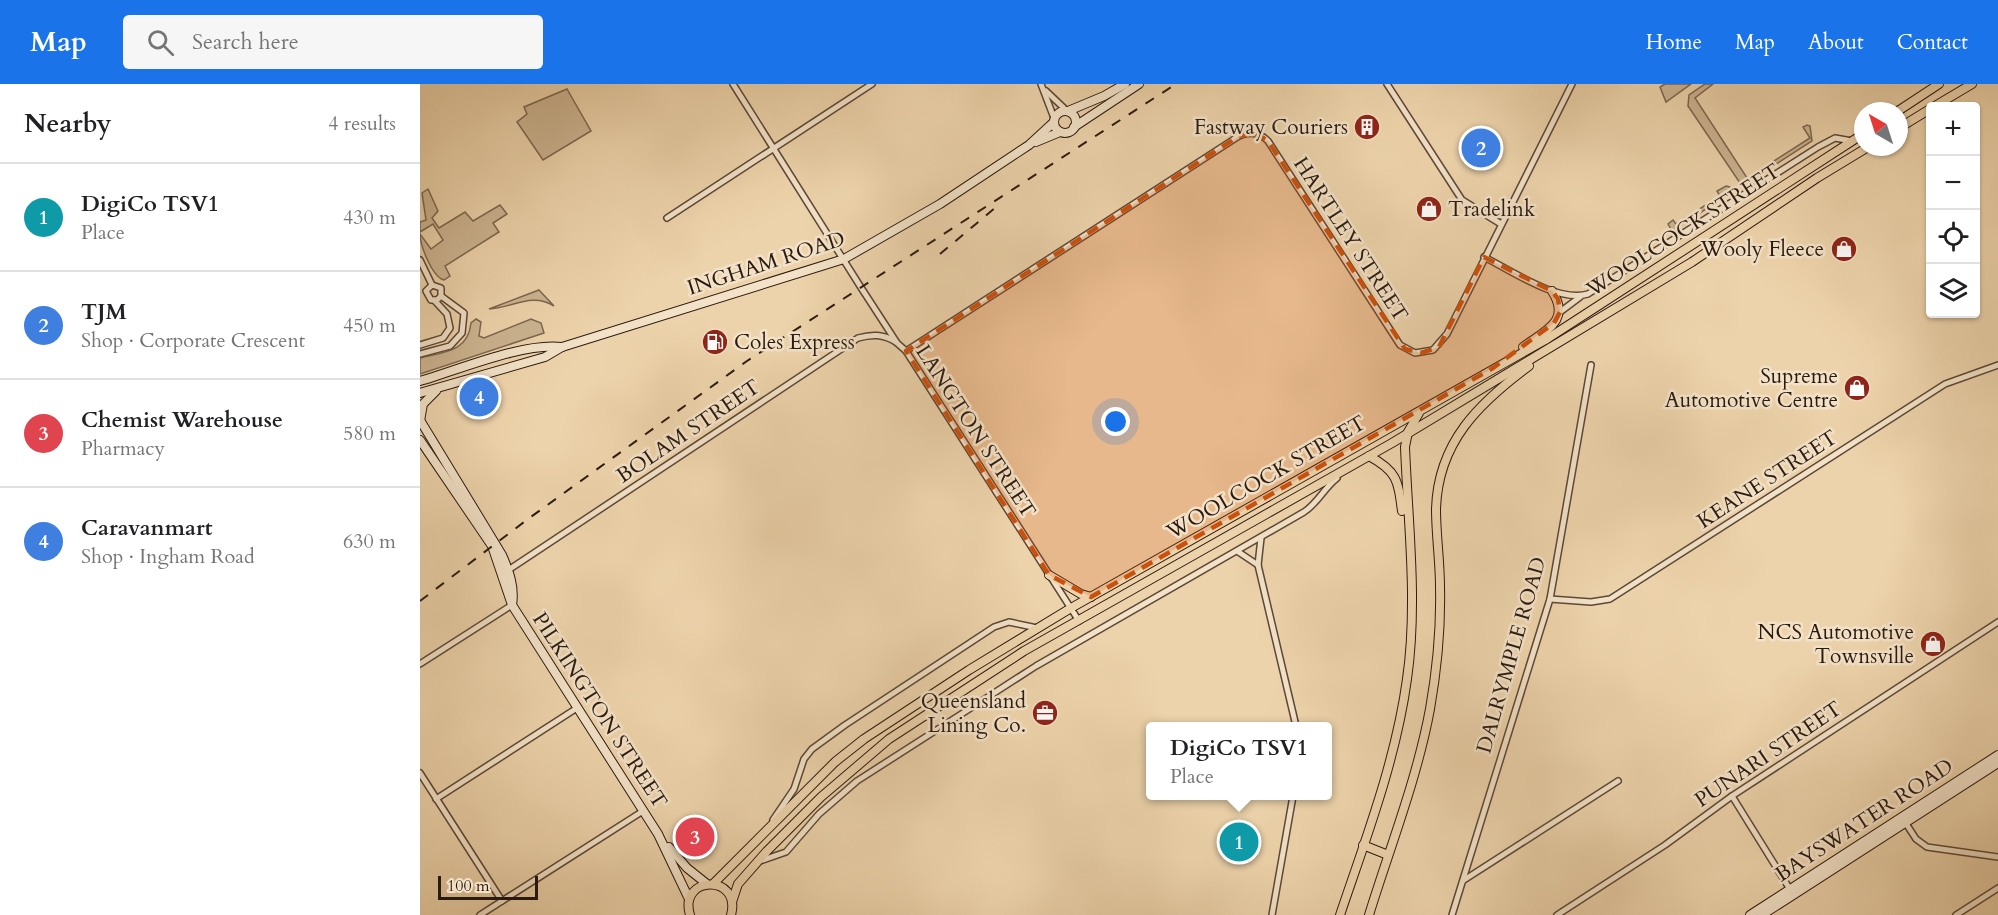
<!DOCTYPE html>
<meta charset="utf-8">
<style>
body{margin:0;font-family:Cardo,serif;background:#f6f6f6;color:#202124}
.controls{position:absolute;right:18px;top:18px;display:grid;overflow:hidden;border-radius:6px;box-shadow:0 2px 4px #0004}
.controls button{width:54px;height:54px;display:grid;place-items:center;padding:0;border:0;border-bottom:2px solid #e0e0e0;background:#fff;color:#202124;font:30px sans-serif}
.compass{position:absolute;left:1434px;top:18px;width:54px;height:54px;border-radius:50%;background:#fff;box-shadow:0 2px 4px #0004;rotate:321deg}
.scale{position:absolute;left:18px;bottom:15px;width:100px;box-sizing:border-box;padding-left:6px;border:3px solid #2b1a10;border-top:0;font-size:16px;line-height:21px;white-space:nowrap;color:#2b1a10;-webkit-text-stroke:4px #f3e2c8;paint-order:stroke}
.you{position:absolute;left:696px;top:338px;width:21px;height:21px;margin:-15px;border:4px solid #fff;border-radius:50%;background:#1a73e8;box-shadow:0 0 0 9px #1a73e833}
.badge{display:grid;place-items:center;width:39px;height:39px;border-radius:50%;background:#1a73e8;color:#fff;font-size:20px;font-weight:700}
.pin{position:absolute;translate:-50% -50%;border:3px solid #fff;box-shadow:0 2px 6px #0006}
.popup{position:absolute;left:726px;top:638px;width:186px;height:78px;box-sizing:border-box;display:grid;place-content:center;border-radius:6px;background:#fff;filter:drop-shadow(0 2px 4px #0005);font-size:20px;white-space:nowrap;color:#757577}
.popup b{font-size:22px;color:#202124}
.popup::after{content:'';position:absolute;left:50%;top:100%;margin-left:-12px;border:12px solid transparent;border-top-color:#fff}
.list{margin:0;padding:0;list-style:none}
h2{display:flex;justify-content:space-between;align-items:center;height:78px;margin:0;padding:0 24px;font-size:26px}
h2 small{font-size:20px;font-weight:400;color:#757577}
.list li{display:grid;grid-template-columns:39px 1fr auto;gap:18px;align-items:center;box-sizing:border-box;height:108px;padding:0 24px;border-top:2px solid #e0e0e0}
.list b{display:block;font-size:22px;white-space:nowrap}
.list p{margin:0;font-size:20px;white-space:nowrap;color:#757577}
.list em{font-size:20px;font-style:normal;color:#757577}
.icon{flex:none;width:33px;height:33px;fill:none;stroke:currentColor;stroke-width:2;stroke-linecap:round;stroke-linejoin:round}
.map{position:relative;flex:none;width:1578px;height:831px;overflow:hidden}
header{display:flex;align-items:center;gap:36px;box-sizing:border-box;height:84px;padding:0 30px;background:#1a73e8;color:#fff}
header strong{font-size:28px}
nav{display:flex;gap:33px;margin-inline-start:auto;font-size:21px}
.search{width:420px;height:54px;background:#f6f6f6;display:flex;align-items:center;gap:15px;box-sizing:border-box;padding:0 21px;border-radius:6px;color:#757577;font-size:22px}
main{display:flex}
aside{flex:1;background:#fff}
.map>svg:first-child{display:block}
.green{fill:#ccb491;stroke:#7c6750;stroke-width:1.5}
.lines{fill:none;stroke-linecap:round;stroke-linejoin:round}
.street-casing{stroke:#5c4837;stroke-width:8}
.secondary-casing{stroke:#2b1a10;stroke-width:10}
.primary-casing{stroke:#2b1a10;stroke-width:10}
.street{stroke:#f3e2c8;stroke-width:5}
.secondary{stroke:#f3e2c8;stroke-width:8}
.primary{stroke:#edd3ab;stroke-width:8}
.rail{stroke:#2b1a10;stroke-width:2;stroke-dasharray:10 10;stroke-linecap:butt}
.marked{fill:#cc500d;fill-opacity:0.2;stroke:#cc500d;stroke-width:4.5;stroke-dasharray:12 8;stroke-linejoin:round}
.labels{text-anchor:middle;stroke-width:5;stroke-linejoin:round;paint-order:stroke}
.poi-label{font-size:21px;fill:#2b1a10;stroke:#f3e2c8;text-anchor:end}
.street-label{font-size:21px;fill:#2b1a10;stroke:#f3e2c8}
</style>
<header>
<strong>Map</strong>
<div class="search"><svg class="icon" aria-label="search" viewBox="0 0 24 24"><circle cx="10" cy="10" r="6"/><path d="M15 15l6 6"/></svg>Search here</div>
<nav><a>Home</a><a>Map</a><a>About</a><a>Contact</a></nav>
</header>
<main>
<aside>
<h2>Nearby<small>4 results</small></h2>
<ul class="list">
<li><span class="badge" style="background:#0f9aa8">1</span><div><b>DigiCo TSV1</b><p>Place</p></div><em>430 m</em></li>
<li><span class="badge" style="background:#3f7fe0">2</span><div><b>TJM</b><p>Shop · Corporate Crescent</p></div><em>450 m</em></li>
<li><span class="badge" style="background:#e0444e">3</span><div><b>Chemist Warehouse</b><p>Pharmacy</p></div><em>580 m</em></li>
<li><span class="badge" style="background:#3f7fe0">4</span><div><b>Caravanmart</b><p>Shop · Ingham Road</p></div><em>630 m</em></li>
</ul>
</aside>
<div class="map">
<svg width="1578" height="831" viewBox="0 0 1578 831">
<rect width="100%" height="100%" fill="#edd3ab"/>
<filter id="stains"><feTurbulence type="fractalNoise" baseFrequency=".00333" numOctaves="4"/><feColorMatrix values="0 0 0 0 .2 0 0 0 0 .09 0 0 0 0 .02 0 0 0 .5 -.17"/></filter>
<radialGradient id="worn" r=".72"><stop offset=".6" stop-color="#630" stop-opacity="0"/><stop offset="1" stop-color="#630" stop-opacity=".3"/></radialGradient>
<g class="green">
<path d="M1245 0H1271L1246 18 1240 3Z"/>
<path d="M1285 0H1293L1275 14 1327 94 1390 54 1383 43 1387 41 1390 42 1392 57 1322 102 1268 22 1269 11Z"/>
<path d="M147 5 171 47 123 76 97 38 107 30 104 23Z"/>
<path d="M1306 102 1310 103 1311 109 1252 147 1248 140 1253 136 1256 140 1300 112 1297 107Z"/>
<path d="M8 105 18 127 12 134 19 144 45 128 53 137 80 121 87 130 73 139 79 148 25 182 30 192 24 196C12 193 0 161 0 150L11 165 23 156 13 140 0 148V138L6 136 2 109Z"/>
<path d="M119 206 134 222C112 208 92 224 69 225Z"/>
<path d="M56 235 61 238 59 252 64 254 111 235 121 239 124 249 0 290V274C24 268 48 268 51 239Z"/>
</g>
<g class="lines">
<g class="street-casing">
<g id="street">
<path d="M313 0 440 202 477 259 486 267 659 537"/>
<path d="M621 0 634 34"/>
<path d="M967 0 1042 116 1081 140"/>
<path d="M626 7 647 27"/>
<path d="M247 134 452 0"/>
<path d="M1064 173C1092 187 1138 219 1168 210L1398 63 1415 54 1432 57"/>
<path d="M0 176 12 201"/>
<path d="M1140 228 1160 213"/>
<path d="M0 261 23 254 30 244 27 230 14 216"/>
<path d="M486 267 819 52C830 47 840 49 848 57L980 261 995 269 1013 266 1027 250 1152 0"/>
<path d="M0 270 30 262 42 249 44 229 21 212V204L12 201 6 207 11 216H17L21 212"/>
<path d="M841 454 838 481 876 642"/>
<path d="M817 467 838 481"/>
<path d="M87 487 438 254C452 250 463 250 476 258"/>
<path d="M1130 515 1171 518 1190 515 1525 300 1578 281"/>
<path d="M0 580 92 521"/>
<path d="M0 689 82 817"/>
<path d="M1312 712 1371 807"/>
<path d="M16 715 157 624"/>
<path d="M353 736 374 705 384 675 392 665 425 641 574 543 589 538 617 544"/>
<path d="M1485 738 1496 755 1507 763 1578 773"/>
<path d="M340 777 366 768 399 730 437 697 557 620 616 582 884 428C898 419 904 404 917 394"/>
<path d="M1044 796 1198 697"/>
<path d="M60 831 223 727"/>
<path d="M852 831 873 712"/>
<path d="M1032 831 1130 515 1171 281"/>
<path d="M1137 831 1245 761 1312 712 1578 538"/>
<path d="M1536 831 1578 804"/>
</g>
</g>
<g class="secondary-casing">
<g id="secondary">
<path d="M648 27 684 12 705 0"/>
<circle cx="645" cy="38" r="11"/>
<path d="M654 43 719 0"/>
<path d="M616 58 640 48"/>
<path d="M0 297C38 286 104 258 142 263"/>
<path d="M0 309 125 273 142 263 424 175 520 120 609 61 634 38"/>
<path d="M0 336 82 471C89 487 95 503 92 521"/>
<path d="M0 337 3 320 16 307"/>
<path d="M0 356 72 462 92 521 238 750 269 815"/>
<path d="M249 763 267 784 287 800"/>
<path d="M1330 831 1578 671"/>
<path d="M1342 831 1578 679"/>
</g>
</g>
<g class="primary-casing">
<g id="primary">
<path d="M1515 22 1552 0"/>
<path d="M1478 27 1519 0"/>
<path d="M1479 44 1510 25"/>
<path d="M1103 263C1124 247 1152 238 1132 207"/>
<path d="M949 372C977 387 978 396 982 427"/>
<path d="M629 491 661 510 671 513"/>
<path d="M943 761 968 771"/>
<path d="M293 800 415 678 444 655 549 586 651 524 1127 255 1443 50"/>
<path d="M312 818 318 800 347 767 401 713 469 655 604 567 972 359 1272 178 1397 94 1448 63"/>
<path d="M270 831C258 791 322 790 311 831"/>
<path d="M920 831C946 754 976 676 987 595 998 519 988 439 985 363L988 348 999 329"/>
<path d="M949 831C970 763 997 695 1010 625 1017 585 1021 543 1020 503 1020 477 1016 451 1016 425 1018 358 1059 319 1109 282"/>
</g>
</g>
<use href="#street" class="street"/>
<use href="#secondary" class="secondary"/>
<use href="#primary" class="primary"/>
<g class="rail">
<path d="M520 170 575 124"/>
<path d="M0 517 108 435 327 277 756 0"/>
</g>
</g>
<path class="marked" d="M835 49 848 57 985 265 1001 269 1019 263 1064 173 1132 207 1138 215 1140 228 1134 239 1073 284 671 513 629 491 486 267 819 52Z"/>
<defs>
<g id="building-disc" transform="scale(1.35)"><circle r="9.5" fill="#8f2418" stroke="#f3e2c8"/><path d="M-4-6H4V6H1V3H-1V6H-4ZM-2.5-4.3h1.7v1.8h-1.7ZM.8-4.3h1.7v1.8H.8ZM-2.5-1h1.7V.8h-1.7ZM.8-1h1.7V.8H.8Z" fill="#fff"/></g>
<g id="shop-disc" transform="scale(1.35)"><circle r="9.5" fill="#8f2418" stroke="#f3e2c8"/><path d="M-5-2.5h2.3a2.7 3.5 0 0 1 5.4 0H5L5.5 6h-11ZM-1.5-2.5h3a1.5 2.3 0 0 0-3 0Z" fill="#fff"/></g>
<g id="fuel-disc" transform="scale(1.35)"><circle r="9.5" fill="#8f2418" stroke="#f3e2c8"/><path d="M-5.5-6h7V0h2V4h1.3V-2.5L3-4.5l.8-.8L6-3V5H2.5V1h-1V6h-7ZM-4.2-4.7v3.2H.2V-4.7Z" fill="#fff"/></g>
<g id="office-disc" transform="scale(1.35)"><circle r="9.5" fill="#8f2418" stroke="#f3e2c8"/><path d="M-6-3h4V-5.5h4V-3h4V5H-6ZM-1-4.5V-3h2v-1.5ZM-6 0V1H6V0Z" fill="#fff"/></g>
</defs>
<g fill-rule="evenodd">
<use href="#building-disc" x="947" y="43"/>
<use href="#shop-disc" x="1009" y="125"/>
<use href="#shop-disc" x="1424" y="165"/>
<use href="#fuel-disc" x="295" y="258"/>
<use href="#shop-disc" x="1437" y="304"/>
<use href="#shop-disc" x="1513" y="560"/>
<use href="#office-disc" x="625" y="629"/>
</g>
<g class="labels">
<g class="poi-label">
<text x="928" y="50">Fastway Couriers</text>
<text x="1028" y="132" text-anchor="start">Tradelink</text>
<text x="1404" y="172">Wooly Fleece</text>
<text x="314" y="265" text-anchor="start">Coles Express</text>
<text x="1418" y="299">Supreme<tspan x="1418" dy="24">Automotive Centre</tspan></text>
<text x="1494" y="555">NCS Automotive<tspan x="1494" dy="24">Townsville</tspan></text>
<text x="606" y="624">Queensland<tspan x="606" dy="24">Lining Co.</tspan></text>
</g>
<g class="street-label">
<text transform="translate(1263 146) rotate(-33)" y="7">WOOLCOCK STREET</text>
<text transform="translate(931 155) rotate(57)" y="7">HARTLEY STREET</text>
<text transform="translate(346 179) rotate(-18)" y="7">INGHAM ROAD</text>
<text transform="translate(268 347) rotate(-34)" y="7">BOLAM STREET</text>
<text transform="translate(556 347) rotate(57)" y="7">LANGTON STREET</text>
<text transform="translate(846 393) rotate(-30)" y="7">WOOLCOCK STREET</text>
<text transform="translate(1347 395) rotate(-33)" y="7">KEANE STREET</text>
<text transform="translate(1091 571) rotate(-74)" y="7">DALRYMPLE ROAD</text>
<text transform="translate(180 626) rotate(57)" y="7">PILKINGTON STREET</text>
<text transform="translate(1348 670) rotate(-34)" y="7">PUNARI STREET</text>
<text transform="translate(1444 736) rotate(-33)" y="7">BAYSWATER ROAD</text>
</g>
</g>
<rect width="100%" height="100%" filter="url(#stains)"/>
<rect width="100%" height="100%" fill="url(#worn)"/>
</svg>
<div class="controls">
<button>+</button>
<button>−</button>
<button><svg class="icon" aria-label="locate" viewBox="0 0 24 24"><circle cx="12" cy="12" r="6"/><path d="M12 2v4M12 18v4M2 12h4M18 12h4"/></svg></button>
<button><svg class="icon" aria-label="layers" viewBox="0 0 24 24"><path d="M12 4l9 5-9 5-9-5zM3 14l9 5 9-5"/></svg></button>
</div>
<svg class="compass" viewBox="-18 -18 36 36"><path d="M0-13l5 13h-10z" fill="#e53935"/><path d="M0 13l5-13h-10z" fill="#757577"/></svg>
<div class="scale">100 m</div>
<div class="you"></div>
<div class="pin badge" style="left:819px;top:758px;background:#0f9aa8">1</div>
<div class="popup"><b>DigiCo TSV1</b>Place</div>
<div class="pin badge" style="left:1061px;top:64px;background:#3f7fe0">2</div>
<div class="pin badge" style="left:275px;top:753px;background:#e0444e">3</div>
<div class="pin badge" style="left:59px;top:313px;background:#3f7fe0">4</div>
</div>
</main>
